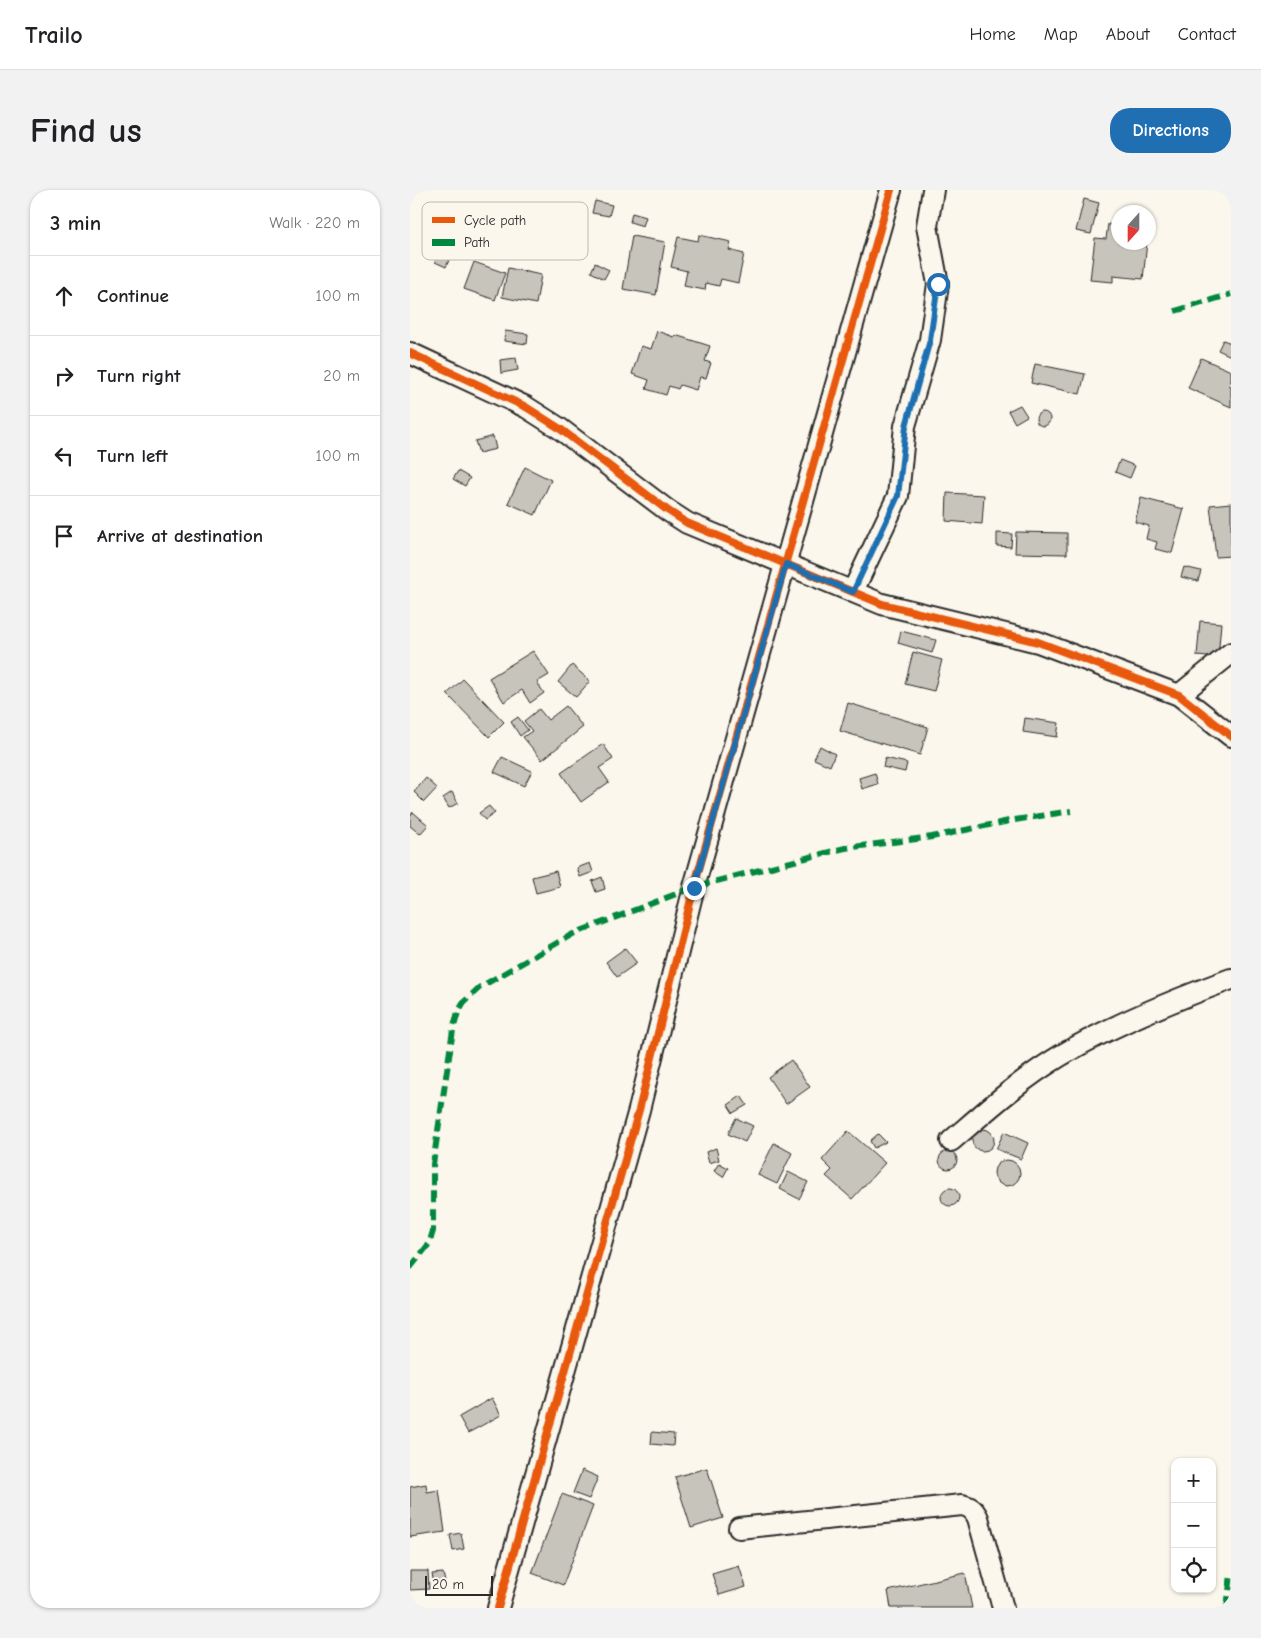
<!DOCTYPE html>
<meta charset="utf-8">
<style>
body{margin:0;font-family:"Comic Neue",sans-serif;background:#f2f2f2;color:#202124}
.controls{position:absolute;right:15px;bottom:15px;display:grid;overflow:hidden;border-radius:10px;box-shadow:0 1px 4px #0004}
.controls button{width:45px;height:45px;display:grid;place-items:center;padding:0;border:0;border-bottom:1px solid #e0e0e0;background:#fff;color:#202124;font:25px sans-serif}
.compass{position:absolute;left:701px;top:15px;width:45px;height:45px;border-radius:50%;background:#fff;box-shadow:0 1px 4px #0004;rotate:201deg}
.scale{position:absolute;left:15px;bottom:12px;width:68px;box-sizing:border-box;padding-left:5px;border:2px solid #2b2b2b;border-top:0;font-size:14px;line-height:18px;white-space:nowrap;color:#2b2b2b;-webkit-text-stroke:4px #fbf7ec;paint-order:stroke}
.stop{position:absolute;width:15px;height:15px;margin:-11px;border:4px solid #1f6fb2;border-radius:50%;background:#fff}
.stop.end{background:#1f6fb2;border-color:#fff;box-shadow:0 1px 5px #0008}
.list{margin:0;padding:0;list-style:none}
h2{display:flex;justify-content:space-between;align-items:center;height:65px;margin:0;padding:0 20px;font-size:21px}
h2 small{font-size:16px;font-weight:400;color:#757577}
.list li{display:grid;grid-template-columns:32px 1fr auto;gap:15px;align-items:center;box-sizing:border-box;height:80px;padding:0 20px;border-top:1px solid #e0e0e0}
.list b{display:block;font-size:19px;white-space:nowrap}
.list em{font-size:16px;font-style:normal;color:#757577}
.icon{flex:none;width:28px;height:28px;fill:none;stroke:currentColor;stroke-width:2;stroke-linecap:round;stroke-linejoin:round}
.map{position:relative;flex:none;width:821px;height:1418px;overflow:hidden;border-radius:20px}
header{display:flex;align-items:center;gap:30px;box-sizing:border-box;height:70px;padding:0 25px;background:#fff;border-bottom:1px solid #e0e0e0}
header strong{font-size:24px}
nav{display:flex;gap:28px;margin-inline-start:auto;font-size:18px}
.intro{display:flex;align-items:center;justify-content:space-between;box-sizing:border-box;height:120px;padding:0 30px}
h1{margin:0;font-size:35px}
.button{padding:12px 22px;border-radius:20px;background:#1f6fb2;color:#fff;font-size:18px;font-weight:700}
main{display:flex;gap:30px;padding:0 30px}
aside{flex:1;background:#fff;border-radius:20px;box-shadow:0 1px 4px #0004}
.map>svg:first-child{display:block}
.building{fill:#c7c4bc;stroke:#2b2b2b}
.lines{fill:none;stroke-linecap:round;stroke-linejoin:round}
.minor-casing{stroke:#2b2b2b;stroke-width:24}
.minor{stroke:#fbf7ec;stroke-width:20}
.quiet{stroke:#00873e;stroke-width:6;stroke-dasharray:12 6;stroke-linecap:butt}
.cycleway-casing{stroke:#fbf7ec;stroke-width:11}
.cycleway{stroke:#e8590c;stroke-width:8}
.route{stroke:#1f6fb2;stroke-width:6}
.key{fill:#fbf7ec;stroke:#bdbab2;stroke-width:1}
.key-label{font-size:14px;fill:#2b2b2b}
</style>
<header>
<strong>Trailo</strong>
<nav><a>Home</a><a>Map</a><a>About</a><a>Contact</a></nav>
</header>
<div class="intro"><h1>Find us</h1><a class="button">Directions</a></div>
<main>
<aside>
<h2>3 min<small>Walk · 220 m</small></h2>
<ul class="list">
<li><svg class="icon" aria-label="ahead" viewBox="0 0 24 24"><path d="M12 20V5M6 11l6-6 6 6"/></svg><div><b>Continue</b></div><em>100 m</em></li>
<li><svg class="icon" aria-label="right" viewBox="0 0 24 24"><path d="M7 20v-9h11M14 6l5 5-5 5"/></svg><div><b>Turn right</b></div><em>20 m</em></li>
<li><svg class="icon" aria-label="left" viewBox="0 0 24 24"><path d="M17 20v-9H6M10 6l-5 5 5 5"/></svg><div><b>Turn left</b></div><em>100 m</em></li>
<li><svg class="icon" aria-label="arrive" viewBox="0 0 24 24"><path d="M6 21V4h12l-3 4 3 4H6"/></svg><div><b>Arrive at destination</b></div></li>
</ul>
</aside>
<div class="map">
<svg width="821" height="1418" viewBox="0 0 821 1418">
<rect width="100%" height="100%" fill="#fbf7ec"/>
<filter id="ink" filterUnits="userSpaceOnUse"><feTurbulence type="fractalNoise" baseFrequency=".02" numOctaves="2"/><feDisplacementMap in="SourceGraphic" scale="10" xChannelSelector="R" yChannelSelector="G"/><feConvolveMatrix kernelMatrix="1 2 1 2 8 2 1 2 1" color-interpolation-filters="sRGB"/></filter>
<g filter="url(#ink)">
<g class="building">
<path d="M674 9 689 13 681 44 666 41Z"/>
<path d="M185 11 202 15 199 26 182 23Z"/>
<path d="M222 23 236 27 233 36 220 32Z"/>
<path d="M698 34 708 36V52H737L733 89 703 86V92L680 90 685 48 696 49Z"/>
<path d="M289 45 321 52 319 60 334 64 328 93 311 89 309 96 296 93 295 100 274 96 277 81 261 77 268 47 288 51Z"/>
<path d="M222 46 255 52 246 105 213 99Z"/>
<path d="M30 63 40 68 36 77 25 72Z"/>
<path d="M64 72 95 83 85 110 54 99Z"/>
<path d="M185 73 199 80 194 89 181 82Z"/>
<path d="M98 78 131 85 126 114 92 107Z"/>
<path d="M95 141 118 144 117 154 94 151Z"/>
<path d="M247 141 264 147 265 145 300 156 295 171 301 173 296 188 290 187 286 200 270 195 268 199 259 196 256 205 236 199 239 190 222 184 231 156 241 159Z"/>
<path d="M813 150 821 153V166L808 160Z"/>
<path d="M106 168 108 180 91 183 90 170Z"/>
<path d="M791 168 821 181V190L819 195 821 196V217L778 198Z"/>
<path d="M625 174 675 184 670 204 621 193Z"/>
<path d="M610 215 617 226 605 233 598 221Z"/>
<circle cx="633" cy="229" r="7"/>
<path d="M83 246 86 259 69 263 65 251Z"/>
<path d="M710 270 725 276 720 288 705 282Z"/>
<path d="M115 277 141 290 125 325 98 313Z"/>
<path d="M48 281 60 288 55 296 43 289Z"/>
<path d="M537 303 574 305 572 334 536 331Z"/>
<path d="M731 308 774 319 762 363 745 359 747 352 736 349 739 336 725 332Z"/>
<path d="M821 313V366L806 367 800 315Z"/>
<path d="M606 342 657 343V364L605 363Z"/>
<path d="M587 343 602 344 601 357 587 356Z"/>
<path d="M774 377 791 381 788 391 771 387Z"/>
<path d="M790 431 811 433 808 468 787 466Z"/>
<path d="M491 441 526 450 522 463 488 453Z"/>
<path d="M123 461 139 485 127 492 134 503 120 513 112 500 94 512 79 488Z"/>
<path d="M503 462 532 470 524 501 495 494Z"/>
<path d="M162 475 180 491 166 507 148 492Z"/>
<path d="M53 489 94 532 79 547 37 504Z"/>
<path d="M438 513 518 537 510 565 430 541Z"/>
<path d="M156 516 173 537 132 570 113 547 122 541 114 531 129 519 138 530Z"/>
<path d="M108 527 118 540 110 546 101 532Z"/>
<path d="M615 528 649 533 647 547 613 542Z"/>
<path d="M193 554 203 569 189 578 199 592 171 612 151 583Z"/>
<path d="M410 556 425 564 420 576 404 569Z"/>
<path d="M92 567 122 581 114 596 84 582Z"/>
<path d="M475 568 497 573 495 582 473 577Z"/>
<path d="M465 583 468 594 452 599 449 588Z"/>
<path d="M16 588 27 598 14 612 4 602Z"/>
<path d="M42 602 48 613 39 618 33 608Z"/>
<path d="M79 616 85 623 75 630 69 623Z"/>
<path d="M3 622 18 635 10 644 0 636V626Z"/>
<path d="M180 673 183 682 170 687 167 678Z"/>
<path d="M146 681 150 697 126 703 122 687Z"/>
<path d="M192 687 195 699 186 702 182 691Z"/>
<path d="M215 758 227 773 207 787 196 772Z"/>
<path d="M381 870 400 897 376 914 358 887Z"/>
<path d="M331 906 337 915 323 923 318 915Z"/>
<path d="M326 928 343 936 335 952 318 944Z"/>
<circle cx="573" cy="950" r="11"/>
<path d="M438 941 475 973 442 1009 416 986 422 980 412 970Z"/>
<path d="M594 942 618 953 611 969 586 959Z"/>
<path d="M468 944 476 952 464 958 460 951Z"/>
<path d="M364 953 382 963 367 994 348 985Z"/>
<path d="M306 958 309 970 299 973 296 962Z"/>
<circle cx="538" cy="970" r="9"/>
<circle cx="597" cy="983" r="13"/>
<path d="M309 973 318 978 313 987 304 981Z"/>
<path d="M378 982 398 992 389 1009 370 999Z"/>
<circle cx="540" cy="1007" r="9"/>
<path d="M82 1208 91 1225 58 1243 49 1227Z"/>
<path d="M242 1242 264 1244 263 1256 241 1254Z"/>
<path d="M297 1278 313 1328 281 1338 265 1287Z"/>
<path d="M172 1280 188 1287 179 1309 163 1303Z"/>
<path d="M16 1294 17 1302 29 1300 35 1342 0 1347V1297Z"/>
<path d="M152 1304 183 1316 153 1395 122 1383Z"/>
<path d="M51 1343 54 1359 43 1361 40 1345Z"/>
<path d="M329 1376 336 1397 309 1405 302 1384Z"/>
<path d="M0 1381H18L19 1399 0 1400Z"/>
<path d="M33 1383 35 1392 24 1394 22 1384Z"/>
<path d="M555 1383 562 1418H481L478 1401Z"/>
</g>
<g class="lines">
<g class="minor-casing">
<g id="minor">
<path d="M0 163 116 217 149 238 257 320 277 333 472 414 628 452 769 505 821 546"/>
<path d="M443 401 488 306 495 236 520 150 528 94 517 36 523 0"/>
<path d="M769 505 821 463"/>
<path d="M541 951C576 921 610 890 650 866 702 835 764 810 821 789"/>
<path d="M329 1338 552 1315C561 1317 564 1320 568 1328L593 1418"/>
<path d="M88 1418 229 920 284 697 306 619 481 0"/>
</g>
</g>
<use href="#minor" class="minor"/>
<g class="quiet">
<path d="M765 121 821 104"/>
<path d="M0 1078 19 1054 23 1041V974L43 840 48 822 54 812 70 797 163 744 284 697 435 658 522 647 599 631 661 621"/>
<path d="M817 1418 821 1384"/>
</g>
<g class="cycleway-casing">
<g id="cycleway">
<path d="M0 163 116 217 149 238 257 320 277 333 472 414 628 452 769 505 821 546"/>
<path d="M88 1418 229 920 284 697 306 619 481 0"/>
</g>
</g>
<use href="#cycleway" class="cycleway"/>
</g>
</g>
<g class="lines" filter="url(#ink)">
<path class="route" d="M284 698 376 374 443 402 488 306 496 236 520 150 528 94"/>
</g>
<rect x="12" y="12" width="166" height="58" rx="8" class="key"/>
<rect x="22" y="27" width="23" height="6" fill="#e8590c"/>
<rect x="22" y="49" width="23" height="7" fill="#00873e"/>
<g class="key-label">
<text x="54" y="35">Cycle path</text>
<text x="54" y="57">Path</text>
</g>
</svg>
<div class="controls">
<button>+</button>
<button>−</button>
<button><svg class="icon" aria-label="locate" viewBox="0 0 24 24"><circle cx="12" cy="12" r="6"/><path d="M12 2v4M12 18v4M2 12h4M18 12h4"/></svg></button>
</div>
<svg class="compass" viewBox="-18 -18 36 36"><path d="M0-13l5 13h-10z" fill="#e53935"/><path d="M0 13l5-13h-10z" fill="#757577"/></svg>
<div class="scale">20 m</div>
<div class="stop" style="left:528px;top:94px"></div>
<div class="stop end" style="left:284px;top:698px"></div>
</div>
</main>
